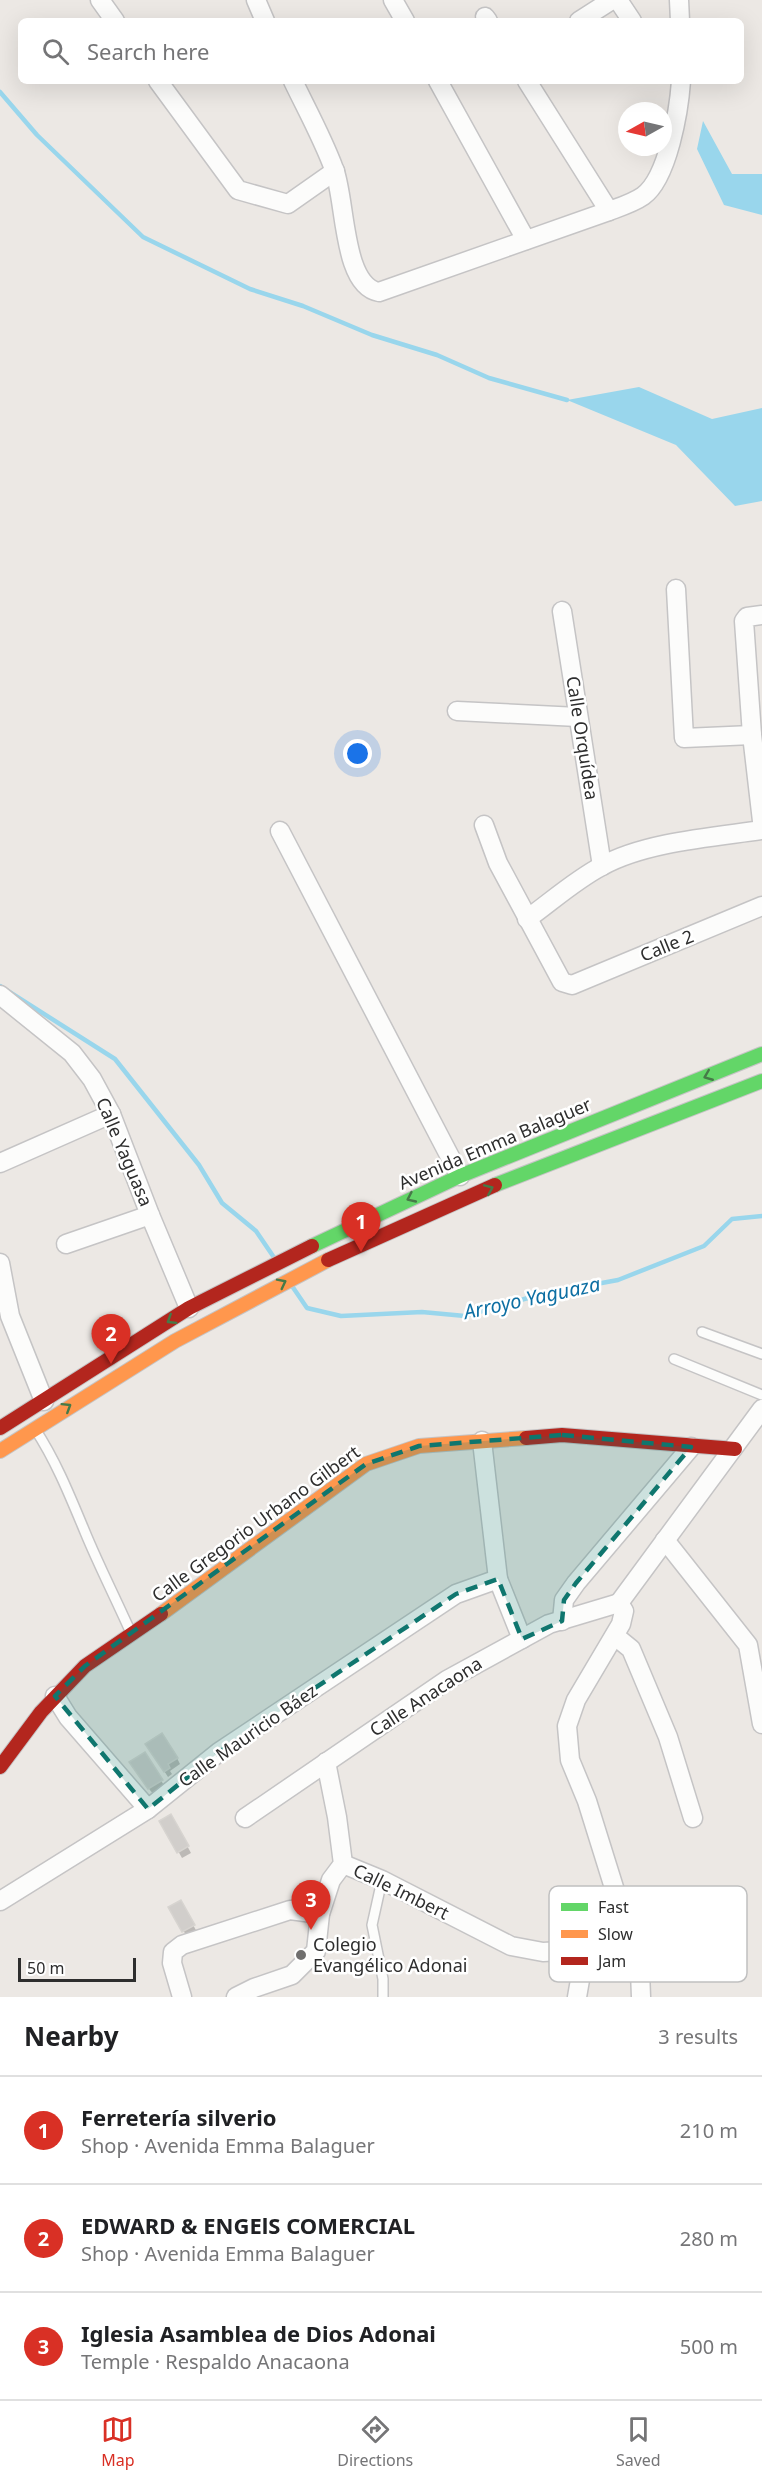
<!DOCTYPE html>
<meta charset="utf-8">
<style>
body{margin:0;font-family:"Noto Sans",sans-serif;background:#f2f2f2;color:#202124}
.compass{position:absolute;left:618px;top:102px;width:54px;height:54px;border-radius:50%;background:#fff;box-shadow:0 6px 24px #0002;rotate:262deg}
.scale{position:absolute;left:18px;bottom:15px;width:118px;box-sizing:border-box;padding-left:6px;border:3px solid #2e2e2e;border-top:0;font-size:16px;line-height:21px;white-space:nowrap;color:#2e2e2e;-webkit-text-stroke:4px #fff;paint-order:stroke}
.you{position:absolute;left:358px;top:754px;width:21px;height:21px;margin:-15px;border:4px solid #fff;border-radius:50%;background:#1a73e8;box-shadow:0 0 0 9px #1a73e833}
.badge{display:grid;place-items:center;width:39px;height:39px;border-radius:50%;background:#d93025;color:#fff;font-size:20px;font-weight:700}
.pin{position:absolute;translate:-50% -50px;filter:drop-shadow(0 2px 3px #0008)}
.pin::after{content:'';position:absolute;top:32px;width:21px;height:18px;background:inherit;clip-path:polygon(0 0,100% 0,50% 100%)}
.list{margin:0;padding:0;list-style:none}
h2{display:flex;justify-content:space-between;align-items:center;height:78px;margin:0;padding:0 24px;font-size:26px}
h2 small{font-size:20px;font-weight:400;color:#757577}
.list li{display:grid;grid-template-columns:39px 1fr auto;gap:18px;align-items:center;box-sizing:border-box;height:108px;padding:0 24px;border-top:2px solid #e0e0e0}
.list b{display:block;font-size:22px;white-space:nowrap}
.list p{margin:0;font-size:20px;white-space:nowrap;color:#757577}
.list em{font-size:20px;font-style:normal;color:#757577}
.icon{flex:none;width:33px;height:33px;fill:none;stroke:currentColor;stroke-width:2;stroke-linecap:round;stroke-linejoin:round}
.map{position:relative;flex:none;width:762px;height:1997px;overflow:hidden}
.search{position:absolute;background:#fff;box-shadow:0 6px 24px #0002;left:18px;right:18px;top:18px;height:66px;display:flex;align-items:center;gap:15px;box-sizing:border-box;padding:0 21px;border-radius:9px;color:#757577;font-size:22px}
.sheet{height:402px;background:#fff}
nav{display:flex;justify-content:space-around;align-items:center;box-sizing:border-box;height:84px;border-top:2px solid #e0e0e0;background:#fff;font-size:16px;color:#757577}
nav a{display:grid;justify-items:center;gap:3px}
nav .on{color:#d93025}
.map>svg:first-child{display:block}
.water{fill:#99d6ec}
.shadow{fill:#0003}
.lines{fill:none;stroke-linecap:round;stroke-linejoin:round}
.stream{stroke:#99d6ec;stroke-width:4.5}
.building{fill:#d1cecb;stroke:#d7d4d0;stroke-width:1.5}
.lane-casing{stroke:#c5c4c5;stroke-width:12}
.street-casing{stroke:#c5c4c5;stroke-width:21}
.fast-casing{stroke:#c5c4c5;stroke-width:16}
.slow-casing{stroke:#c5c4c5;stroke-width:16}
.jam-casing{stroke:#c5c4c5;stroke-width:16}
.lane{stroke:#fcfcfb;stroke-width:9}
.street{stroke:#fcfcfb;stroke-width:18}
.fast{stroke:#63d668;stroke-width:14}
.slow{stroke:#ff974d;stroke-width:14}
.jam{stroke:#b3261e;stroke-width:14}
.oneway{stroke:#467a48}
.marked{fill:#0f766e;fill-opacity:0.2;stroke:#0f766e;stroke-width:4.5;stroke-dasharray:12 8;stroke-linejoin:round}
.poi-dot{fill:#706f6e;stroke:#fff;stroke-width:2}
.labels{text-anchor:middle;stroke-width:5;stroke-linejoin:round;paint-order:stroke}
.street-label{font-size:18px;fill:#2e2e2e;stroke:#fff}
.poi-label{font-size:18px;fill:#2e2e2e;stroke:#fff;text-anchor:start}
.water-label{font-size:20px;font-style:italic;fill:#0d6fa3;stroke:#fff}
.key{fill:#fff;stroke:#c0c0c0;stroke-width:1.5}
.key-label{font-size:16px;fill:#2e2e2e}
</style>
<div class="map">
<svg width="762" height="1997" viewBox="0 0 762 1997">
<rect width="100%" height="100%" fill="#ece8e4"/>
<g class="water">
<path d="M703 121 732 174H762V215L724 205 697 149Z"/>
<path d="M639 387 712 419 762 408V501L735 506 676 445 567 400Z"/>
</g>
<g class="shadow">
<path d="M151 1751 177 1758 180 1764 170 1771 172 1774 168 1777Z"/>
<path d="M145 1754 165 1787 153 1794 134 1769Z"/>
<path d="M171 1816 191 1853 182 1858 161 1821Z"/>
<path d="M180 1902 197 1932 187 1937 170 1907Z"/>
</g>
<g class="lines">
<g class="stream">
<path d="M0 92 37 135 143 237 250 289 303 306 372 335 437 355 489 378 567 400"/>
<path d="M0 986 115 1059 199 1165 222 1203 256 1231 273 1256"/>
<path d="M292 1286 307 1308 341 1316 422 1312 465 1316 542 1294 618 1280 704 1246 732 1219 762 1216"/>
</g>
</g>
<g class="building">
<path d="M162 1733 178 1758 168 1764 170 1768 164 1772 145 1744Z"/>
<path d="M145 1752 163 1780 148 1789 129 1762Z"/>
<path d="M171 1814 189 1846 177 1853 159 1821Z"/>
<path d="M181 1900 195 1925 182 1932 168 1907Z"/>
</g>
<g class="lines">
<g class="lane-casing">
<g id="lane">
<path d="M702 1332 762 1354"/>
<path d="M674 1359 762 1395"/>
<path d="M35 1429C56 1461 70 1496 85 1532 99 1566 116 1599 131 1633"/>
<path d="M382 1880 372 1925 383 1979V1997"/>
</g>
</g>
<g class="street-casing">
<g id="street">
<path d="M100 0 115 21"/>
<path d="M256 0 265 21"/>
<path d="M393 0 405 21"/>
<path d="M618 0 632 21"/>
<path d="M679 0 680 21"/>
<path d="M485 17 488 21"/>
<path d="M579 21 612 0"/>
<path d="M158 81 238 190 288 204 335 171"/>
<path d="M293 81C307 110 323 139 334 169 346 199 342 286 379 292L609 211C620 207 633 203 643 196 668 178 679 110 681 81"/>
<path d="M438 81 526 240"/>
<path d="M527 81 609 211"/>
<path d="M676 589 684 738 752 735"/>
<path d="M562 611 602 866"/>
<path d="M762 615 747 617 744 621 752 735 762 821"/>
<path d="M457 711 578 717"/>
<path d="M484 825 498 863 562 982 572 985 762 906"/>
<path d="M280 831 460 1176"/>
<path d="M527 919C551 902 575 880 602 866 645 842 714 837 762 830"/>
<path d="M0 995 72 1053 92 1079 111 1114 150 1215 189 1308"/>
<path d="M0 1163 111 1114"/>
<path d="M66 1244 150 1215"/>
<path d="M0 1263 10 1316 44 1401"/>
<path d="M482 1441 498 1579 522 1639"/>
<path d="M665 1540 748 1645 762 1724"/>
<path d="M619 1603 624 1611 621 1624 576 1700 567 1726 570 1760 587 1801 640 1971 641 1997"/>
<path d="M619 1603 762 1409"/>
<path d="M562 1621 564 1600 576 1583 691 1447"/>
<path d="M615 1636 631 1649 668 1737 693 1818"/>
<path d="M55 1696 68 1717 148 1809"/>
<path d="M245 1818 447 1680 549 1624 619 1603"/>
<path d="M343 1864 382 1880 511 1946 543 1952 561 1951 626 1922"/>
<path d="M0 1901 148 1809 219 1752 456 1594 498 1579"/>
<path d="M182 1997 172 1963 173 1952 182 1945 290 1910 320 1914"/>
<path d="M236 1997 254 1988 292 1975 316 1951 320 1914 331 1880 343 1864 337 1817 326 1762"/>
<path d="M577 1997 587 1940"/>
</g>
</g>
<g class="fast-casing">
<g id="fast">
<path d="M495 1185 762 1081"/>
<path d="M312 1246 460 1176 762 1054"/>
</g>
</g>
<g class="slow-casing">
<g id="slow">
<path d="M0 1451 175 1341 328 1260"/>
<path d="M161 1614 366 1464 419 1446 526 1438"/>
</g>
</g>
<g class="jam-casing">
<g id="jam">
<path d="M328 1260 495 1185"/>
<path d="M0 1428 189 1308 312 1246"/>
<path d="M526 1438 562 1435 735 1449"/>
<path d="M0 1767 41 1712 85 1666 161 1614"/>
</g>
</g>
<use href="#lane" class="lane"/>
<use href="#street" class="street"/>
<use href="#fast" class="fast"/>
<use href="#slow" class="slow"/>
<use href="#jam" class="jam"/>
</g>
<defs><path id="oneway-chevron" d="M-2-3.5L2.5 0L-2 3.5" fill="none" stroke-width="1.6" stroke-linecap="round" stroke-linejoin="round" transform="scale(1.5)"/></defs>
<g class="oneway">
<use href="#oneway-chevron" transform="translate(708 1076) rotate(158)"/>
<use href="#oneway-chevron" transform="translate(489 1189) rotate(-23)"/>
<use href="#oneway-chevron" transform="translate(411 1198) rotate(155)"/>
<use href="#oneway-chevron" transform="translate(282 1283) rotate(-27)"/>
<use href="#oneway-chevron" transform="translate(171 1320) rotate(148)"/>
<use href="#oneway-chevron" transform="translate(67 1407) rotate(-32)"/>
</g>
<path class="marked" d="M562 1435 691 1447 576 1583 564 1600 562 1621 522 1639 498 1579 456 1594 219 1752 148 1809 55 1696 85 1666 366 1464 419 1446Z"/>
<circle class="poi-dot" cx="301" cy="1955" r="6"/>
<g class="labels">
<g class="street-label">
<text transform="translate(582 738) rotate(81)" y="6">Calle Orquídea</text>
<text transform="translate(667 946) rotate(-22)" y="6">Calle 2</text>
<text transform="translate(495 1144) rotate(-23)" y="6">Avenida Emma Balaguer</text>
<text transform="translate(124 1152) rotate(67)" y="6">Calle Yaguasa</text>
<text transform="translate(256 1524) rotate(-36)" y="6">Calle Gregorio Urbano Gilbert</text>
<text transform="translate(426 1697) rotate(-33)" y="6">Calle Anacaona</text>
<text transform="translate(248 1736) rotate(-35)" y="6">Calle Mauricio Báez</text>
<text transform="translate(401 1892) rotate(26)" y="6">Calle Imbert</text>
</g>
<g class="poi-label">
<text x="313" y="1951">Colegio<tspan x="313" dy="21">Evangélico Adonai</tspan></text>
</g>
<g class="water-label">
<text transform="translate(532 1298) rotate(-12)" y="7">Arroyo Yaguaza</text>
</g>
</g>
<rect x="549" y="1886" width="198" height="96" rx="9" class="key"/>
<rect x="561" y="1903" width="27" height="8" fill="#63d668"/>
<rect x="561" y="1930" width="27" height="8" fill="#ff974d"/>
<rect x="561" y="1957" width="27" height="8" fill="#b3261e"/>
<g class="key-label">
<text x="598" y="1913">Fast</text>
<text x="598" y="1940">Slow</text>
<text x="598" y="1967">Jam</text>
</g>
</svg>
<svg class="compass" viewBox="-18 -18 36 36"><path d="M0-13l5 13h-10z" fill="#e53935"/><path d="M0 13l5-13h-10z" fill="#757577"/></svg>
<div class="scale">50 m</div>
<div class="you"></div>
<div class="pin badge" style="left:361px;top:1252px">1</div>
<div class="pin badge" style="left:111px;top:1364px">2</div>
<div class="pin badge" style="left:311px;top:1930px">3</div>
<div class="search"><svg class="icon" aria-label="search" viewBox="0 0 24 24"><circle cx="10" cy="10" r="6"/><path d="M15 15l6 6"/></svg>Search here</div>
</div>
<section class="sheet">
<h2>Nearby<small>3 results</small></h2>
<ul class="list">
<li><span class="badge">1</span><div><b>Ferretería silverio</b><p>Shop · Avenida Emma Balaguer</p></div><em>210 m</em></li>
<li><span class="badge">2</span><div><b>EDWARD &amp; ENGElS COMERCIAL</b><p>Shop · Avenida Emma Balaguer</p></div><em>280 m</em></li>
<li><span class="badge">3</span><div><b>Iglesia Asamblea de Dios Adonai</b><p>Temple · Respaldo Anacaona</p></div><em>500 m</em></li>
</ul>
</section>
<nav>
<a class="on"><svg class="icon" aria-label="map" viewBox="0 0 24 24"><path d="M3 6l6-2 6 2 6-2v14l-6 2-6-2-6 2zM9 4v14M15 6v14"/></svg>Map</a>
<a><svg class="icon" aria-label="directions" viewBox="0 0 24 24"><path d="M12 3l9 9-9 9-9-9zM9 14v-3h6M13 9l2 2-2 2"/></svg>Directions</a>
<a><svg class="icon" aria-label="saved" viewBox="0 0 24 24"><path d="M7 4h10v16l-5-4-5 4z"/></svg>Saved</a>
</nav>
